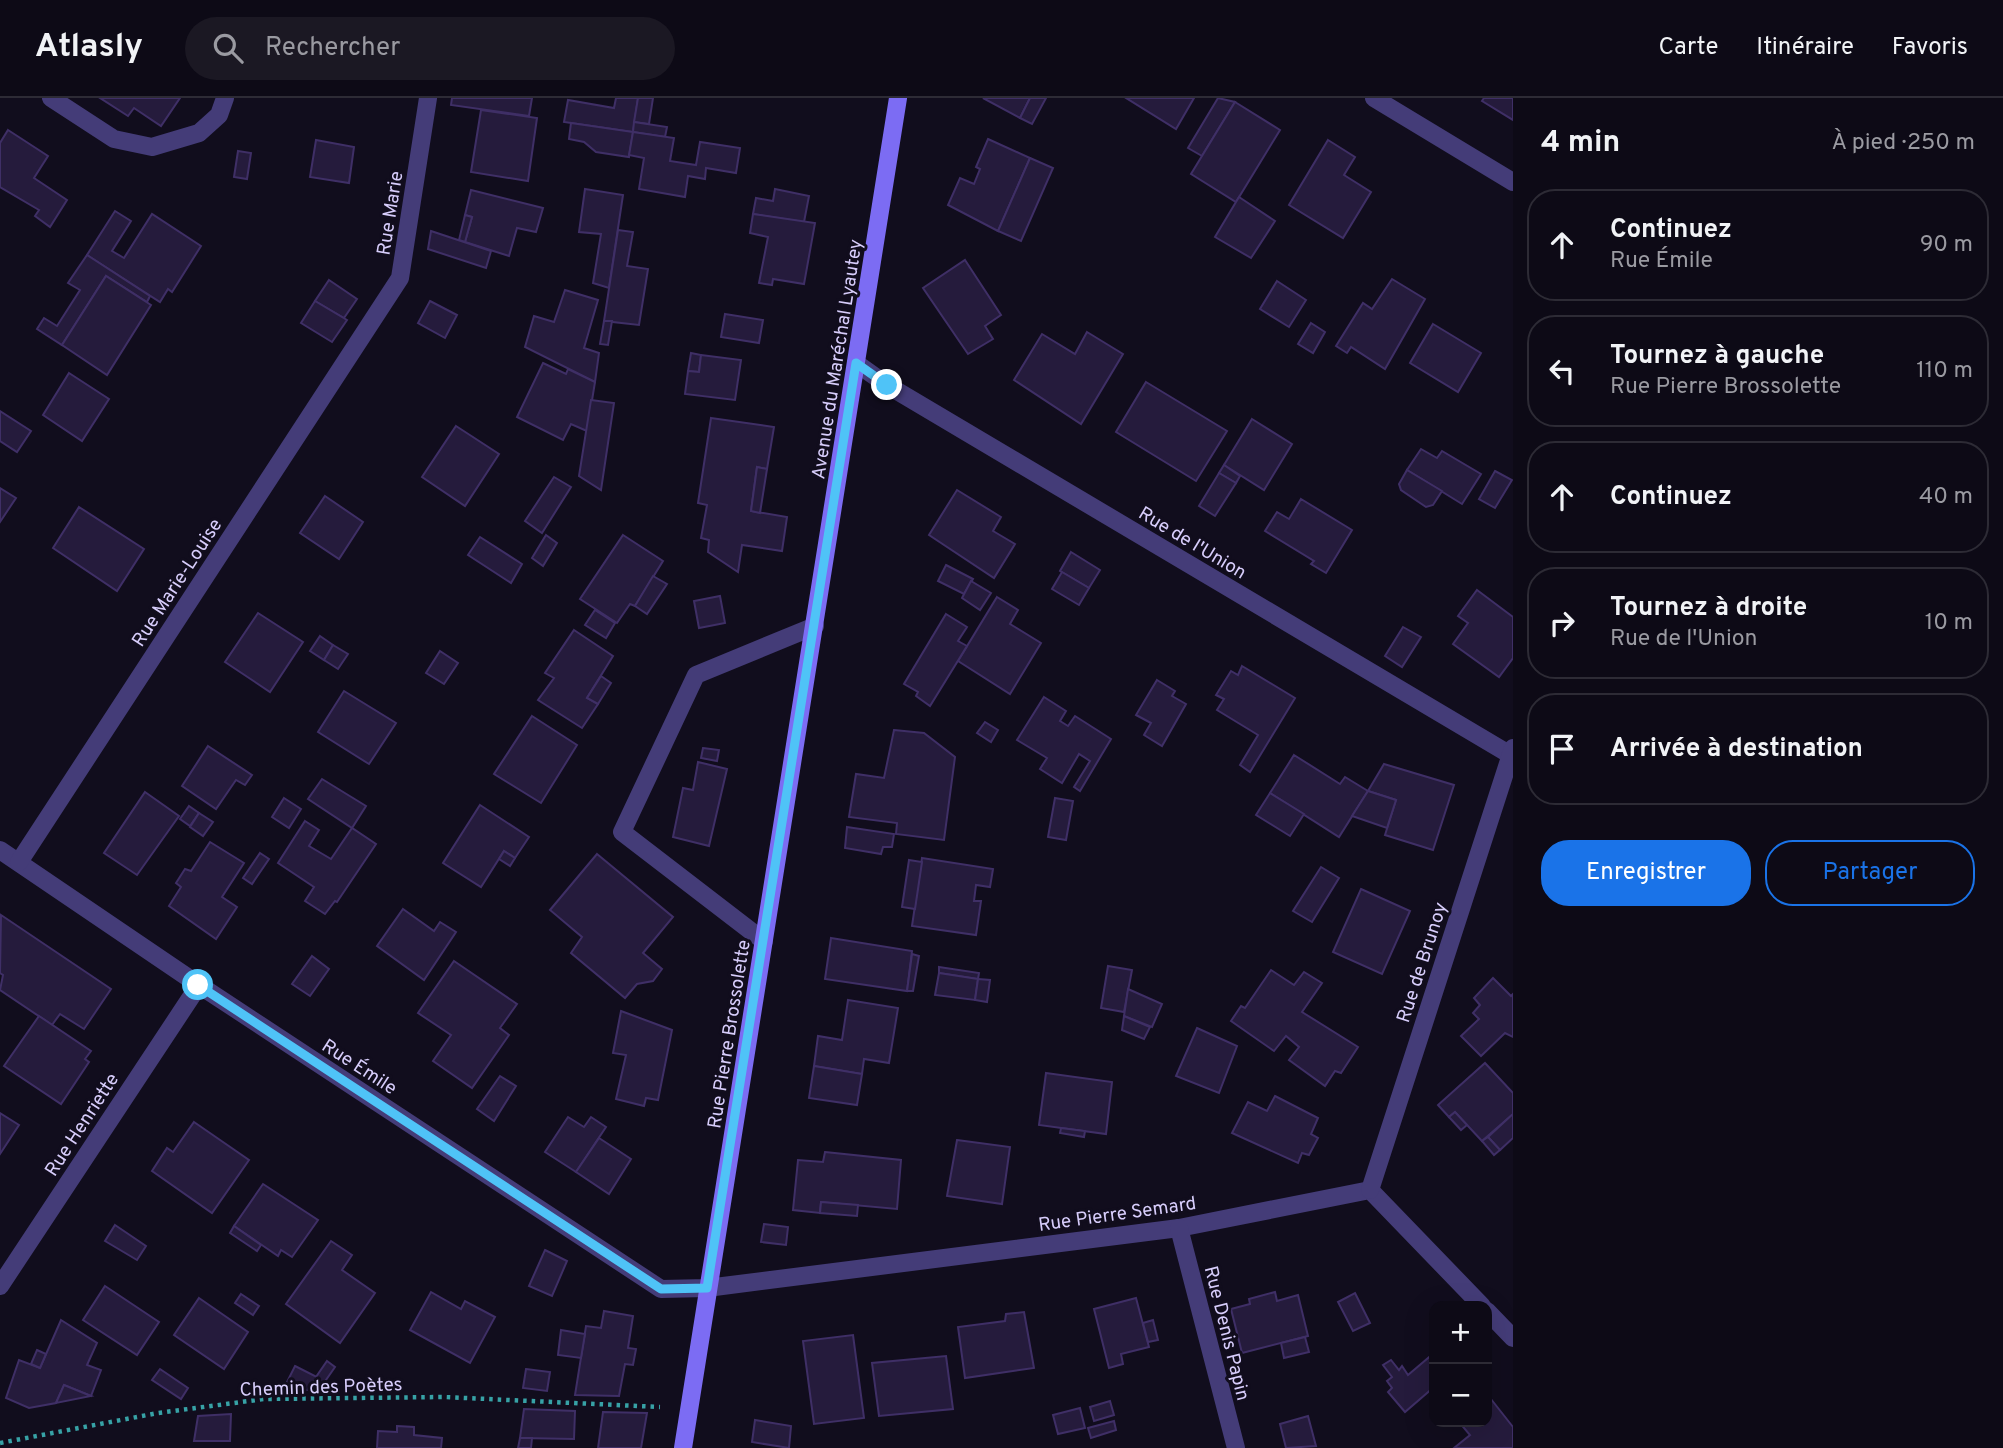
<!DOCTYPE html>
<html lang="fr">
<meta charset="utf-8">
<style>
body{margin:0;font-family:Overpass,sans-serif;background:#1b1823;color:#f1f3f6}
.controls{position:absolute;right:21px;bottom:21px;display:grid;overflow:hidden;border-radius:14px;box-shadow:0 7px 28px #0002}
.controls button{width:63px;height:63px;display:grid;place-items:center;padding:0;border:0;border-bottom:2px solid #2d2b35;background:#0d0a16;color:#f1f3f6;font:35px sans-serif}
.stop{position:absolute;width:21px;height:21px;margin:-16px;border:5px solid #4fc3f7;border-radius:50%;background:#fff}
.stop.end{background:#4fc3f7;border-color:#fff;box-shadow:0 2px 7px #0008}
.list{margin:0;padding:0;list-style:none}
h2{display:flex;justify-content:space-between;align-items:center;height:91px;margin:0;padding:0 28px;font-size:30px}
h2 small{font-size:23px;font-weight:400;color:#9a9aa1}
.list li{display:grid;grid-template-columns:46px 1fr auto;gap:21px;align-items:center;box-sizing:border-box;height:112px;margin:0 14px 14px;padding:0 14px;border:2px solid #2d2b35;border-radius:28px}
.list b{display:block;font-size:26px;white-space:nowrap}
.list p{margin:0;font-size:23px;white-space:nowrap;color:#9a9aa1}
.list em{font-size:23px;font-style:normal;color:#9a9aa1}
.actions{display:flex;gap:14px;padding:21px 28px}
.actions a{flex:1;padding:16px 0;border:2px solid #1a73e8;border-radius:28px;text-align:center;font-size:24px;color:#1a73e8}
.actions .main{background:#1a73e8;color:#fff}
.icon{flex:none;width:38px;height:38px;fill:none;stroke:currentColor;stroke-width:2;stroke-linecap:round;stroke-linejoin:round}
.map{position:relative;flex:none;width:1513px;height:1350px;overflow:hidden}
header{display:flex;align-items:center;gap:42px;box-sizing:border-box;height:98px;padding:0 35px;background:#0d0a16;border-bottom:2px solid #2d2b35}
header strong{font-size:33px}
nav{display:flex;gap:38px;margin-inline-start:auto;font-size:24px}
.search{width:490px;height:63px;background:#1b1823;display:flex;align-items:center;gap:18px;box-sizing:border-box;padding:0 24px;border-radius:38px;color:#9a9aa1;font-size:26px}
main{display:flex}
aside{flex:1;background:#0d0a16}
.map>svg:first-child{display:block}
.building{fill:#251b3c;stroke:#3f2f66;stroke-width:2}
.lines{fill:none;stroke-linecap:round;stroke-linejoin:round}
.path{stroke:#37a2a6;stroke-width:4.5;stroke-dasharray:3.5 5;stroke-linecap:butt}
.street{stroke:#443c78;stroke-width:18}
.secondary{stroke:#7c6cf3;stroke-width:18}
.route{stroke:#4fc3f7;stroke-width:9}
.labels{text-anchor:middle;stroke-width:6;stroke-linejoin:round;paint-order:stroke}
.street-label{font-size:19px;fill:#d7cdfb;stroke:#110d1d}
</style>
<header>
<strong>Atlasly</strong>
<div class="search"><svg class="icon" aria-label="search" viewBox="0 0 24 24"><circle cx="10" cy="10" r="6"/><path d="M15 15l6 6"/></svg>Rechercher</div>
<nav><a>Carte</a><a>Itinéraire</a><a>Favoris</a></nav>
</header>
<main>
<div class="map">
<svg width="1513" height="1350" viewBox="0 0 1513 1350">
<rect width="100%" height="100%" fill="#110d1d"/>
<g class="building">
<path d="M100 0H180L161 28 134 10 128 18Z"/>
<path d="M452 0H532L529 18 451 7Z"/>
<path d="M616 0H638L633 34 564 24 568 2 614 10Z"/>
<path d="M638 0H653L649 26 634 24Z"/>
<path d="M983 0H1030L1020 20Z"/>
<path d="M1030 0H1046L1032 26 1020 20Z"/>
<path d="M1126 0H1194L1176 31Z"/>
<path d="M1218 0 1235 4 1202 58 1188 50Z"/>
<path d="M1484 0H1513V22L1482 3Z"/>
<path d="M1235 4 1280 32 1236 104 1191 76Z"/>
<path d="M481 12 537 20 528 83 471 74Z"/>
<path d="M634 24 667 29 665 39 633 34Z"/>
<path d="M571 25 633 34 629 59 596 54 584 44 569 41Z"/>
<path d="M8 32 48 58 34 80 67 102 50 129 35 118 39 112 0 89V45Z"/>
<path d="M633 34 674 40 670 63 696 67 700 44 740 50 736 75 706 70 705 81 688 78 685 99 639 91 644 60 629 57Z"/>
<path d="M988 41 1030 60 998 133 948 107 960 80 974 86 980 71 976 69Z"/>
<path d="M316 42 354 49 349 85 310 79Z"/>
<path d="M1328 42 1355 59 1344 77 1371 94 1343 140 1289 107Z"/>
<path d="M238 53 251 55 247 81 234 79Z"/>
<path d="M1030 60 1053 70 1021 143 998 133Z"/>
<path d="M585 91 623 97 609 190 593 185 601 136 579 134Z"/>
<path d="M775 91 809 98 804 124 753 116 756 100 773 103Z"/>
<path d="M471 92 543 110 536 134 517 130 509 158 465 144 472 119 465 117Z"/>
<path d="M1239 99 1275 123 1251 160 1215 139Z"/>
<path d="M115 113 131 123 112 153 124 160 152 116 201 148 172 194 168 191 160 204 87 157Z"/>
<path d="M753 116 815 125 804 186 773 181 772 187 759 185 768 139 750 135Z"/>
<path d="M465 117 472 119 465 144 459 142Z"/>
<path d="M618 132 633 134 627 168 648 171 639 227 604 223Z"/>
<path d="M431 133 491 153 486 170 428 151Z"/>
<path d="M87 157 150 198 147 204 106 178 62 247 37 231 44 220 57 228 80 192 68 185Z"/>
<path d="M965 162 1001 217 985 228 993 241 968 256 923 190Z"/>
<path d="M106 178 151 207 107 277 62 247Z"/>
<path d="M1392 181 1425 201 1385 271 1351 249 1347 255 1336 248 1363 205 1372 211Z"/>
<path d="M329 182 357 201 344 220 315 203Z"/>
<path d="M1277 183 1306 202 1289 229 1260 211Z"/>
<path d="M565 192 598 202 584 250 599 255 595 284 525 249 534 218 554 224Z"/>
<path d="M315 203 347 222 332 244 301 225Z"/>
<path d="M430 203 457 217 445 240 418 225Z"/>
<path d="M725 216 763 222 759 245 721 239Z"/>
<path d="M604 223H612L608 247 600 246Z"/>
<path d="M1311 225 1325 234 1313 255 1298 246Z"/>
<path d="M1433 226 1481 255 1458 294 1410 265Z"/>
<path d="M1087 234 1123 256 1081 326 1014 282 1042 236 1075 256Z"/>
<path d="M691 255 701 257 699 274 688 273Z"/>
<path d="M701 257 741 262 735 302 685 296 688 273 699 274Z"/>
<path d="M543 265 566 276 568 271 595 284 587 333 571 326 563 342 517 319Z"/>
<path d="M69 275 109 301 82 343 43 317Z"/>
<path d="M1146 284 1227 333 1196 383 1116 334Z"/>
<path d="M591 302 614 305 601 392 579 378Z"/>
<path d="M0 313 31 333 17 354 0 343Z"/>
<path d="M711 320 774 329 767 371 757 369 751 413 787 419 782 453 742 447 738 474 708 454 709 442 701 440 707 407 698 405Z"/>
<path d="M1252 321 1292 346 1264 392 1224 367Z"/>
<path d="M456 328 499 356 465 408 422 379Z"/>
<path d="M1421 351 1437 360 1442 353 1481 376 1462 406 1407 372Z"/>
<path d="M1224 367 1240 378 1236 385 1219 375Z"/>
<path d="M757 369 767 371 760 415 751 413Z"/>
<path d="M1407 372 1442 393 1433 407 1426 409 1401 392 1399 386Z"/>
<path d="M1495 373 1512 382 1495 410 1479 401Z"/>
<path d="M1219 375 1236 385 1215 418 1199 408Z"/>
<path d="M554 379 571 389 542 435 525 423Z"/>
<path d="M0 390 16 400 0 424Z"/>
<path d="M957 392 1001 419 993 433 1015 446 994 480 929 437Z"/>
<path d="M325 398 363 424 339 461 300 435Z"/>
<path d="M1301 401 1352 432 1326 475 1311 466 1314 463 1265 433 1277 414 1289 421Z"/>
<path d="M79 409 144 451 117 493 53 450Z"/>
<path d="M546 437 557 445 543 468 532 460Z"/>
<path d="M623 437 663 463 635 508 630 506 617 525 580 501Z"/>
<path d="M480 439 522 466 511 485 468 457Z"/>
<path d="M1071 454 1100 472 1089 490 1060 473Z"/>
<path d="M946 467 973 481 964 496 938 483Z"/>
<path d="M1062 474 1089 490 1079 507 1052 491Z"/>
<path d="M653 478 667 486 647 516 635 508Z"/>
<path d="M971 483 991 495 980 512 962 500Z"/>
<path d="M1477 492 1513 519V560L1499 579 1453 546 1468 525 1458 518Z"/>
<path d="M720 498 725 525 699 530 694 503Z"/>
<path d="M997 499 1018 512 1010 526 1041 545 1010 596 958 563Z"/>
<path d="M595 512 615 525 606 540 585 527Z"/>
<path d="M258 515 303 544 270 594 225 564Z"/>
<path d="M946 516 967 529 958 543 967 548 930 608 916 598 918 594 904 586Z"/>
<path d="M1403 529 1421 539 1402 569 1385 558Z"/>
<path d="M574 532 613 558 587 600 598 606 582 630 538 602 554 580 545 575Z"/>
<path d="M320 538 333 547 324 562 310 553Z"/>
<path d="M333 547 348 556 338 571 324 562Z"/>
<path d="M440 553 458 565 444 586 426 575Z"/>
<path d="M1242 568 1295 600 1250 674 1240 667 1258 637 1217 612 1224 601 1216 597 1231 573 1238 577Z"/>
<path d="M601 578 611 585 598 606 587 600Z"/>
<path d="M1157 582 1175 593 1172 598 1186 606 1162 648 1144 637 1151 625 1136 617Z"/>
<path d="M344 593 396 625 369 666 318 634Z"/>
<path d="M1044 599 1066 613 1060 623 1068 628 1075 618 1111 641 1080 693 1074 689 1090 663 1079 656 1062 685 1040 671 1047 660 1017 642Z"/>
<path d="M532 618 577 647 541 705 494 676Z"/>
<path d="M985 624 998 632 991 644 977 635Z"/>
<path d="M894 632 924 635 955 659 944 742 896 736 897 725 849 719 856 676 884 680Z"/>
<path d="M208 648 252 677 245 687 236 682 216 711 182 688Z"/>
<path d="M703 650 719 652 717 663 701 660Z"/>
<path d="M1294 657 1340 686 1345 679 1368 693 1339 739 1270 695Z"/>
<path d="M698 664 727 671 709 748 673 739 683 690 693 692Z"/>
<path d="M1384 666 1454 687 1433 752 1385 737 1396 702 1368 693Z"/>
<path d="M322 681 366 708 352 730 308 701Z"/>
<path d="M1368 693 1396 702 1387 730 1352 718Z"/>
<path d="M145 694 179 718 137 777 104 755Z"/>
<path d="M1270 695 1304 716 1290 738 1256 717Z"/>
<path d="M284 700 301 711 289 730 272 719Z"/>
<path d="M1055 700 1073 703 1066 742 1048 739Z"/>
<path d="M480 707 529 739 515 760 504 753 481 789 443 765Z"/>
<path d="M189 708 199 715 190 728 180 721Z"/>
<path d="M199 715 213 724 203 738 190 729Z"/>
<path d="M305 723 319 732 309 748 331 761 352 730 376 746 337 804 335 803 325 816 305 803 314 789 278 765Z"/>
<path d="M847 729 894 736 892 749H883L881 756 845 750Z"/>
<path d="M210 744 244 765 222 799 237 809 216 841 169 808 181 789 176 785 185 771 191 773Z"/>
<path d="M504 753 515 760 510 768 499 761Z"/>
<path d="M260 755 269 761 252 786 243 780Z"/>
<path d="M597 756 673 819 643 855 662 871 653 883 637 886 625 900 571 855 582 839 550 812Z"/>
<path d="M922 760 993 771 990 789 976 787 974 803H981L976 837 912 828Z"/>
<path d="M909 762 922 764 915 811 902 809Z"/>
<path d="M1321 769 1339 780 1312 824 1293 813Z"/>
<path d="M1361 791 1410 813 1382 876 1333 854Z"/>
<path d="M403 811 434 833 440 824 456 834 424 882 377 848Z"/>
<path d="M1 817 111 891 84 931 60 916 52 927 0 892 3 877 0 875Z"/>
<path d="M831 840 912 853 907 893 825 881Z"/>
<path d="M912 856 919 858 913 893H907Z"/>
<path d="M312 858 329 871 310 898 292 886Z"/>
<path d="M454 863 517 906 500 930 509 937 472 990 433 963 451 937 418 915Z"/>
<path d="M1108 868 1132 872 1124 914 1101 910Z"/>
<path d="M939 869 979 875 978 881 939 875Z"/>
<path d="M1271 872 1294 887 1304 874 1322 885 1302 914 1358 949 1341 975 1335 973 1325 988 1289 962 1299 949 1286 938 1274 953 1231 923 1241 908 1245 910Z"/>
<path d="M939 875 978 881 975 902 935 897Z"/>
<path d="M1493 880 1511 898 1513 896V939L1505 935 1481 958 1461 938 1479 921 1473 915 1480 907 1474 900Z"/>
<path d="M978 881 990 882 987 904 975 902Z"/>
<path d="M1128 891 1162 906 1152 929 1124 918Z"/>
<path d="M848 902 898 910 889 965 864 961 862 976 814 968 818 938 842 942Z"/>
<path d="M621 913 672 932 658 1002 646 1000 644 1008 616 1001 626 957 613 955Z"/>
<path d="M39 918 91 953 85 961 89 964 61 1006 4 968Z"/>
<path d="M1124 918 1150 929 1144 941 1122 932Z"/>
<path d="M1197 930 1237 948 1219 995 1176 978Z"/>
<path d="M1485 965 1513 995V1016L1482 1043 1455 1014 1449 1019 1438 1007Z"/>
<path d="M814 968 862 976 857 1007 809 1000Z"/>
<path d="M1046 975 1112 984 1106 1036 1039 1027Z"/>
<path d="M500 978 516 988 494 1023 477 1011Z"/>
<path d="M1275 998 1318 1020 1311 1036 1318 1040 1309 1057 1302 1055 1298 1065 1232 1035 1248 1004 1267 1013Z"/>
<path d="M1455 1014 1467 1027 1461 1032 1449 1019Z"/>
<path d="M0 1015 19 1027 0 1056Z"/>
<path d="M1513 1016V1040L1500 1052 1488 1039Z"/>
<path d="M568 1019 584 1029 591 1019 606 1029 576 1074 545 1054Z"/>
<path d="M194 1024 249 1062 212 1115 152 1073 167 1050 173 1054Z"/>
<path d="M1061 1030 1085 1033 1084 1039 1060 1035Z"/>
<path d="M1488 1039 1500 1052 1494 1057 1482 1043Z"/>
<path d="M599 1040 631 1061 609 1096 576 1074Z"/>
<path d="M957 1042 1010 1049 1002 1106 947 1098Z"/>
<path d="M825 1054 901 1062 897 1111 821 1104 820 1115 793 1112 798 1062 823 1064Z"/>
<path d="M263 1086 318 1122 292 1159 281 1152 278 1158 234 1128Z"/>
<path d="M821 1104 858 1107 857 1118 820 1115Z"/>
<path d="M764 1126 788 1129 786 1147 761 1144Z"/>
<path d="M115 1127 146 1148 137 1162 105 1143Z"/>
<path d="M234 1128 261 1147 257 1153 230 1135Z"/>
<path d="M331 1143 352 1157 342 1172 375 1195 340 1245 286 1206Z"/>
<path d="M545 1152 567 1163 552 1198 529 1188Z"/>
<path d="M105 1188 159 1224 137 1257 83 1222Z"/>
<path d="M431 1194 461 1211 465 1203 495 1219 470 1265 410 1232Z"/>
<path d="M1275 1194 1277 1203 1298 1197 1308 1238 1242 1255 1231 1211 1250 1206 1249 1201Z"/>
<path d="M1355 1195 1370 1225 1353 1233 1338 1204Z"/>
<path d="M241 1196 259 1208 253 1217 235 1205Z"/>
<path d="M199 1200 248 1234 224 1271 174 1237Z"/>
<path d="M1136 1200 1149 1249 1121 1256 1123 1266 1109 1270 1094 1211Z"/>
<path d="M604 1213 633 1218 628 1250 636 1251 633 1267 625 1266 619 1298 575 1297 586 1228 601 1230Z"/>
<path d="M1024 1214 1034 1270 965 1280 958 1229 1005 1223 1006 1216Z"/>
<path d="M61 1222 97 1245 87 1267 101 1272 91 1298 64 1287 56 1305 29 1310 6 1300 19 1262 40 1270Z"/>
<path d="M1153 1222 1158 1242 1148 1244 1143 1225Z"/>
<path d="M561 1232 585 1236 581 1260 558 1257Z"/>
<path d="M853 1237 864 1320 814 1326 803 1243Z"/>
<path d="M1305 1239 1309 1254 1284 1260 1281 1245Z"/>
<path d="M37 1252 46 1256 40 1270 31 1266Z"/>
<path d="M1434 1255V1289L1405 1314 1388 1294 1392 1290 1387 1283 1392 1279 1383 1267 1391 1262 1399 1272 1402 1268 1408 1277Z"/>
<path d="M946 1258 953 1311 879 1318 872 1265Z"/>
<path d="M327 1263 335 1269 319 1292H307Z"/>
<path d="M295 1268 317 1279 307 1292 282 1294Z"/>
<path d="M160 1271 188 1290 181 1301 152 1282Z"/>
<path d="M526 1271 550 1274 547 1293 523 1290Z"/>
<path d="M64 1287 91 1298 56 1305Z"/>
<path d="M1487 1296 1513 1329V1350H1454L1470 1337 1459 1324H1487Z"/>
<path d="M1110 1303 1114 1317 1094 1323 1090 1309Z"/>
<path d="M1080 1310 1085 1330 1058 1336 1053 1317Z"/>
<path d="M524 1311 575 1313 574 1341 520 1340Z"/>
<path d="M603 1314 647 1315 641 1350H598Z"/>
<path d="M231 1316 230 1343H194L198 1318Z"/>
<path d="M1308 1318 1316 1348 1286 1350 1280 1326Z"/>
<path d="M755 1322 791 1328 789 1350 752 1344Z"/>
<path d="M1114 1323 1116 1332 1091 1340 1088 1330Z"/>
<path d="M397 1328 414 1329V1337L442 1340 441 1350H377L378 1333 397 1334Z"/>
<path d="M520 1340H532L531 1350H518Z"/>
</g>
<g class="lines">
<path class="path" d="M0 1345 158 1315 264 1301 444 1299 660 1309"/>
<g class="street">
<path d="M51 0 114 41 152 49 199 35 219 17 225 0"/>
<path d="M1374 0 1513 84"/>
<path d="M856 265 887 287 1509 656"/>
<path d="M0 752 199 887 661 1191 707 1190 1179 1130 1370 1092 1482 1208"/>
<path d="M19 764 400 180 428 0"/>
<path d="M764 843 622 734 696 577 815 528"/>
<path d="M1370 1092 1513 650"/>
<path d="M1179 1130 1236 1350"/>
<path d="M0 1188 199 887"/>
<path d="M1487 1213 1513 1240"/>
</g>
<path class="secondary" d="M683 1350 898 0"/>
</g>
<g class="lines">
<path class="route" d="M198 887 661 1191 707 1190 856 265 887 287"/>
</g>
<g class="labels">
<g class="street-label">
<text transform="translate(389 115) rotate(-81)" y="7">Rue Marie</text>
<text transform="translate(836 261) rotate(-81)" y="7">Avenue du Maréchal Lyautey</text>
<text transform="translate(1193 444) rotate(31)" y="7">Rue de l'Union</text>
<text transform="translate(176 484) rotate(-57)" y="7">Rue Marie-Louise</text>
<text transform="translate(1421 864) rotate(-72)" y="7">Rue de Brunoy</text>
<text transform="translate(728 936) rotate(-81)" y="7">Rue Pierre Brossolette</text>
<text transform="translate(360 968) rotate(33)" y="7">Rue Émile</text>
<text transform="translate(81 1026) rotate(-57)" y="7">Rue Henriette</text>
<text transform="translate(1117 1115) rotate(-8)" y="7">Rue Pierre Semard</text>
<text transform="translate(1228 1235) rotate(76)" y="7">Rue Denis Papin</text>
<text transform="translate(321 1288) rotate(-2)" y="7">Chemin des Poètes</text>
</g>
</g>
</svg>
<div class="controls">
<button>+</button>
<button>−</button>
</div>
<div class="stop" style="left:198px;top:887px"></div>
<div class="stop end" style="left:887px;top:287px"></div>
</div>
<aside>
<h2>4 min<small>À pied · 250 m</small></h2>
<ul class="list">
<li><svg class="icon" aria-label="ahead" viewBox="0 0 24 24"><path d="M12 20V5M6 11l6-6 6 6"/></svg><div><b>Continuez</b><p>Rue Émile</p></div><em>90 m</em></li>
<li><svg class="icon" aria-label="left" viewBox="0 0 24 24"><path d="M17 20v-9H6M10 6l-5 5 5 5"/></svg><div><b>Tournez à gauche</b><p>Rue Pierre Brossolette</p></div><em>110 m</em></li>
<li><svg class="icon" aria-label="ahead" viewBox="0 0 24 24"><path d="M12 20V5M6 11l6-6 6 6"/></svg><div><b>Continuez</b></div><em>40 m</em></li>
<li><svg class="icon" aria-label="right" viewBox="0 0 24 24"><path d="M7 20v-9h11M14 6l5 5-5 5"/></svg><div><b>Tournez à droite</b><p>Rue de l'Union</p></div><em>10 m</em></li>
<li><svg class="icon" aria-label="arrive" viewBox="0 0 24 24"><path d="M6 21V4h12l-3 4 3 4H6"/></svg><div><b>Arrivée à destination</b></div></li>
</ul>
<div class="actions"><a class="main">Enregistrer</a><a>Partager</a></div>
</aside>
</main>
